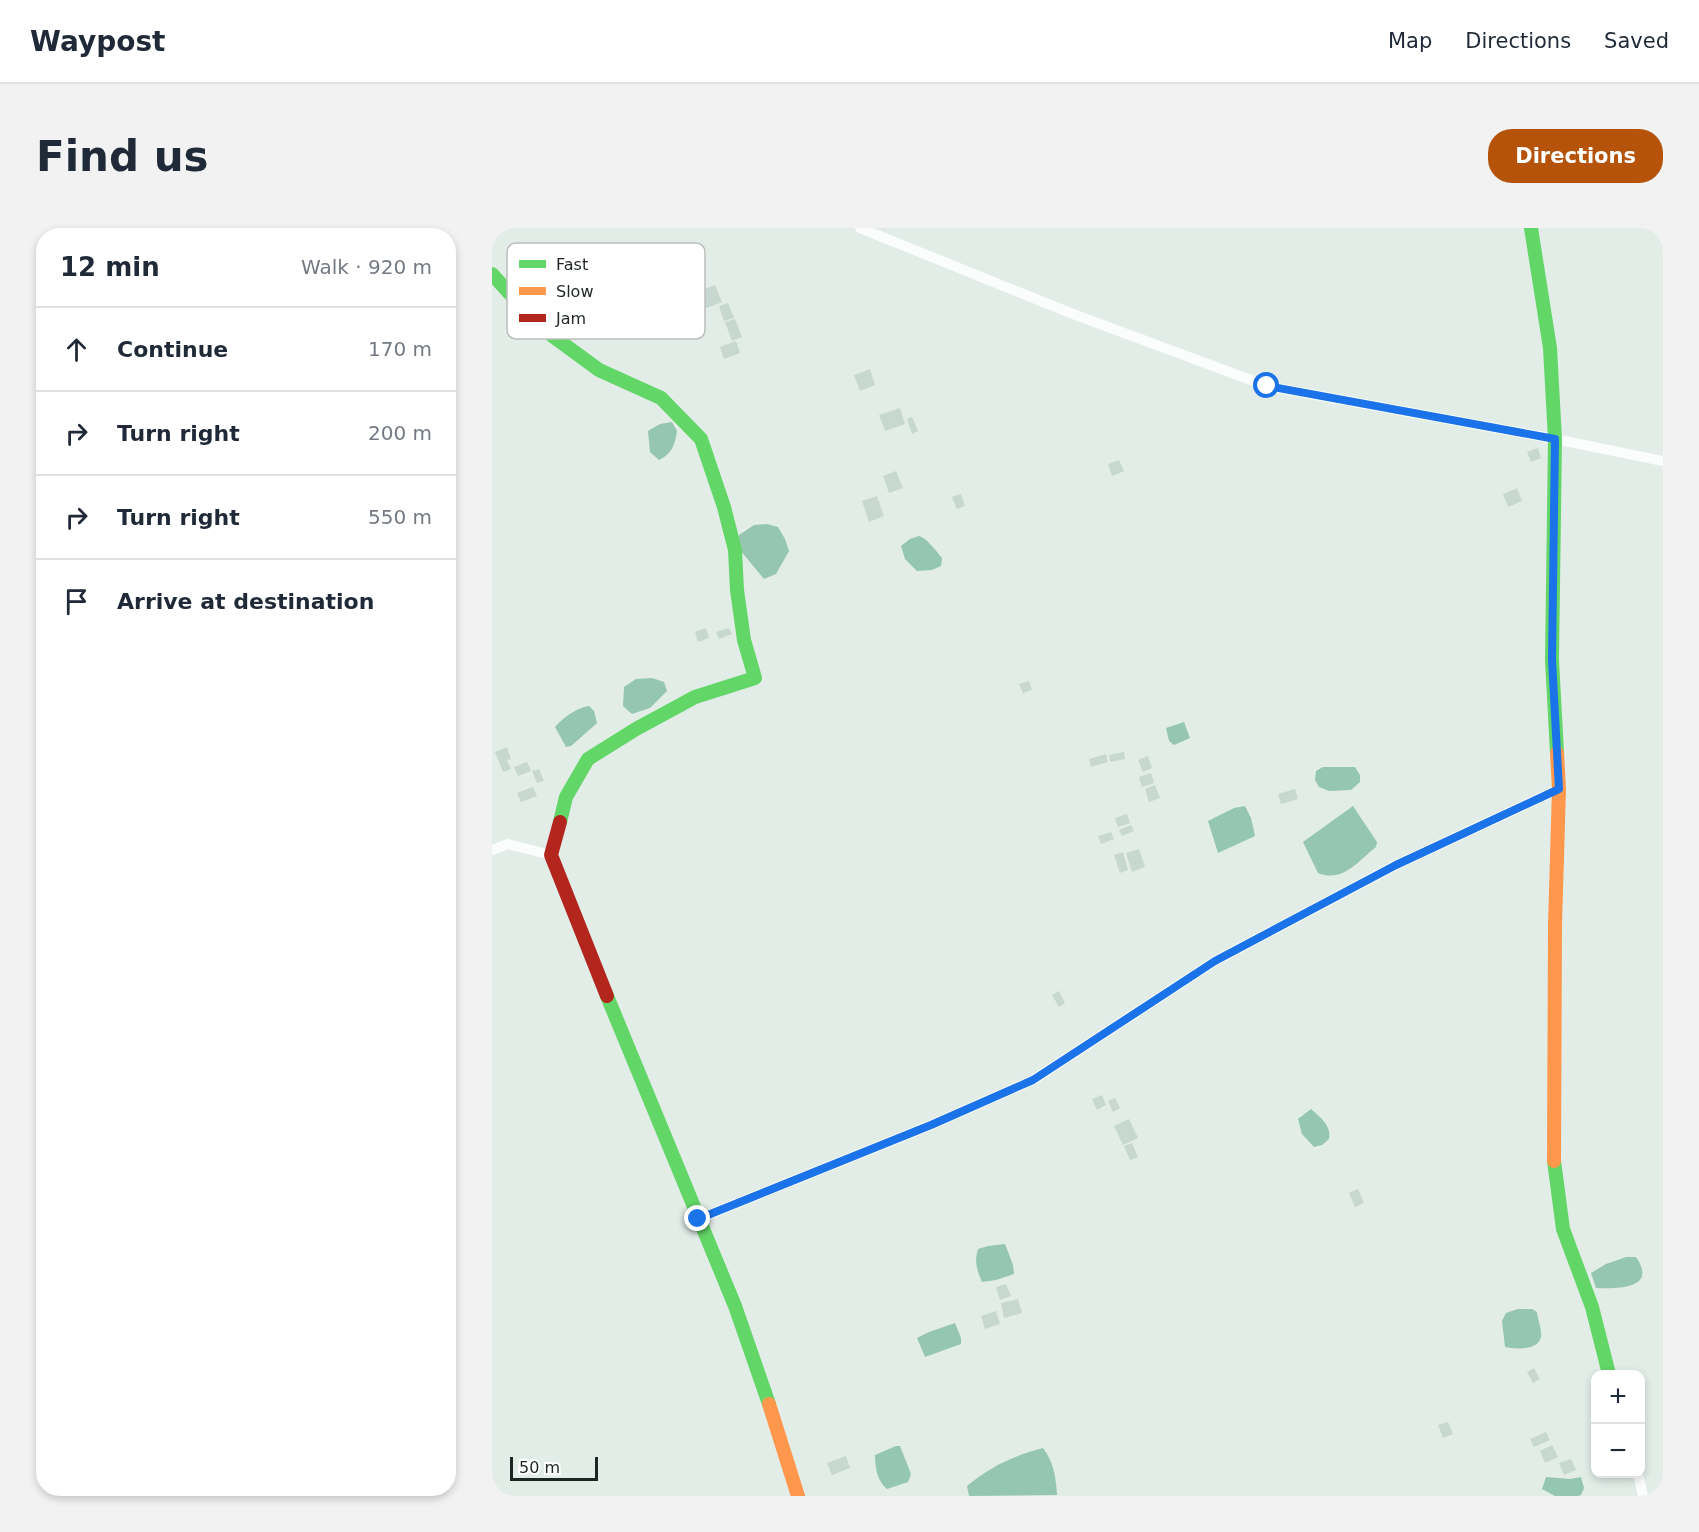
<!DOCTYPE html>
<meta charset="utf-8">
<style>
body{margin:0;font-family:"DejaVu Sans",sans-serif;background:#f2f2f3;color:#1f2937}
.controls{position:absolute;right:18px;bottom:18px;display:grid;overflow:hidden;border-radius:12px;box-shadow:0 3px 9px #0003}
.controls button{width:54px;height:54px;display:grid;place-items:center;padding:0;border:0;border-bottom:2px solid #e0e1e3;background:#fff;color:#1f2937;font:30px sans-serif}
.scale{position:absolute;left:18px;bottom:15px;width:88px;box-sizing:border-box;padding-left:6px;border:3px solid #1e2623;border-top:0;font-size:16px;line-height:21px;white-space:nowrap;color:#1e2623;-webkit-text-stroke:4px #fff;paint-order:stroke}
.stop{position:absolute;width:18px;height:18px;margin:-14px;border:4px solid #1a73e8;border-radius:50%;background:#fff}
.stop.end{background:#1a73e8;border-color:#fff;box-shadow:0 2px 6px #0008}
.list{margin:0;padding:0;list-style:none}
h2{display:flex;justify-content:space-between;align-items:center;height:78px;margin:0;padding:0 24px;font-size:26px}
h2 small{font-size:20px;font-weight:400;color:#747a83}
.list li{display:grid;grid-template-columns:39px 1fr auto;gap:18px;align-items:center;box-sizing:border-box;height:84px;padding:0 24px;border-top:2px solid #e0e1e3}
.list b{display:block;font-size:22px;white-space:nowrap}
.list em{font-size:20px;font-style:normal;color:#747a83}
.icon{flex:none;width:33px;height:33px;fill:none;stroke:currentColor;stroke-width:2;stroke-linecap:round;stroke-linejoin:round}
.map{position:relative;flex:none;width:1171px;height:1268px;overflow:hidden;border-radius:24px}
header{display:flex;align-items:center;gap:36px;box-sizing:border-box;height:84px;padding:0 30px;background:#fff;border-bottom:2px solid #e0e1e3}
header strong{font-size:28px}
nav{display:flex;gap:33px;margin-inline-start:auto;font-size:21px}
.intro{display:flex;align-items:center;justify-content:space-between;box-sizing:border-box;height:144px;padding:0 36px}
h1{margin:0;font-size:42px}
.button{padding:15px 27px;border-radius:24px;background:#b45309;color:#fff;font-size:21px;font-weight:700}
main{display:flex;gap:36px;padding:0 36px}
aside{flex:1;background:#fff;border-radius:24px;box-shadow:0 3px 9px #0003}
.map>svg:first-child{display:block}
.water{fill:#94c6b2}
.building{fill:#c7d8d0}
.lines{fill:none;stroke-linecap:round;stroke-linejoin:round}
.street{stroke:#fbfcfc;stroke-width:10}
.fast{stroke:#63d668;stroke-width:14}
.slow{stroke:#ff974d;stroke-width:14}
.jam{stroke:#b3261e;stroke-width:14}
.route{stroke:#1a73e8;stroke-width:8}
.key{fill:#fff;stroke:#bcbebd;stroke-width:1.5}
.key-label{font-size:16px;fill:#1e2623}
</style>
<header>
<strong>Waypost</strong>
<nav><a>Map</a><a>Directions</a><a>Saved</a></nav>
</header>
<div class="intro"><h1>Find us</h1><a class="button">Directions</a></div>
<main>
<aside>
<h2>12 min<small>Walk · 920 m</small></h2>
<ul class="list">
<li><svg class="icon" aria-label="ahead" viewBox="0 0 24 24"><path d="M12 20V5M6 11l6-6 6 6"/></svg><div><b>Continue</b></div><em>170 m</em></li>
<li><svg class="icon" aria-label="right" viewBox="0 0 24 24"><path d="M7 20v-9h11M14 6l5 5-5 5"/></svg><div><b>Turn right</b></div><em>200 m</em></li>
<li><svg class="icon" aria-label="right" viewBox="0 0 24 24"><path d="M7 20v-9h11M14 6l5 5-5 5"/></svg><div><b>Turn right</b></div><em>550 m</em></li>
<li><svg class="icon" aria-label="arrive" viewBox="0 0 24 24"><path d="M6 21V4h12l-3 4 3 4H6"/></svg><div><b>Arrive at destination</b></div></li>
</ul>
</aside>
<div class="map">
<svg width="1171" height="1268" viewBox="0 0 1171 1268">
<rect width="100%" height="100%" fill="#e2ede8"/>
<g class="water">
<path d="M180 194 185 203C183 216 180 226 167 232L158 224 156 203 168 196Z"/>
<path d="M275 296 286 299 293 311 297 323 284 346 272 351 248 322 247 307 262 297Z"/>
<path d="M427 308C436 311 443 322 450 330L449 338 440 342 425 343 413 331 409 318 418 311Z"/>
<path d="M160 450 172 454 175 463 158 480 140 486 131 478 132 459 144 451Z"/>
<path d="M97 478 102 483 105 495 79 518 74 519 63 499C72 489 84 480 97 478Z"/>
<path d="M692 494 698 510 682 517 677 513 674 500Z"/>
<path d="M831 539H863L868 547V554L859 562 837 563 827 559 823 552 824 543Z"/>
<path d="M753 578 759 590 763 608 726 625 716 593 742 580Z"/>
<path d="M861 578 885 614 884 619C866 633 851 655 826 645L811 614Z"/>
<path d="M819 881C828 889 840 898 837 911L830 917 822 919 810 906 806 891Z"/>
<path d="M513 1016 521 1037 522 1046 504 1052 490 1054C485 1042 482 1034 486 1021L496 1018Z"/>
<path d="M1134 1029H1144C1166 1061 1126 1061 1104 1060L1099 1045 1114 1036Z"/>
<path d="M1026 1081H1040L1045 1084C1046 1092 1050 1102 1049 1109 1046 1123 1023 1121 1013 1119L1010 1093 1014 1085Z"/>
<path d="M463 1095 469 1110V1116L433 1129 425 1110 437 1104Z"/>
<path d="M404 1218H408L419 1246 416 1254 395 1261C385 1253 383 1239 383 1227Z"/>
<path d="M551 1220C562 1234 564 1251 565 1267L477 1268 475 1258C499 1238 521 1228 551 1220Z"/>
<path d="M1054 1249 1078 1251 1089 1249 1092 1260 1089 1267 1086 1268H1063L1050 1261Z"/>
</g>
<g class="building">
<path d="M223 57 230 74 194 88 188 71Z"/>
<path d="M236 75 242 90 232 93 227 78Z"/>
<path d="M243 91 250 109 240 113 233 94Z"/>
<path d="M244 113 248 125 232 131 228 119Z"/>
<path d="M378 141 383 157 368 163 362 147Z"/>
<path d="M408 180 413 196 393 203 387 187Z"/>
<path d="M420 189 426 203 420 206 415 191Z"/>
<path d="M1046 220 1049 230 1039 234 1035 224Z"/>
<path d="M627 232 632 243 620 248 616 236Z"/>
<path d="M404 243 411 260 397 265 391 248Z"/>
<path d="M1025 260 1030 273 1016 279 1011 266Z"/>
<path d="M469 266 473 278 465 281 460 269Z"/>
<path d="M385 268 392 288 377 294 370 273Z"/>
<path d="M214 400 217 410 206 414 203 404Z"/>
<path d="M237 400 240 406 227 411 224 404Z"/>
<path d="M537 453 540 462 531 465 527 456Z"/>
<path d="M15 519 19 531 15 532 19 541 11 544 3 524Z"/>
<path d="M632 524 633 531 618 534 617 527Z"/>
<path d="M614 526 616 534 599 539 597 531Z"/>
<path d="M656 528 660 540 651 544 646 532Z"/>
<path d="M35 534 39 543 26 548 22 539Z"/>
<path d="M47 541 52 553 45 555 40 543Z"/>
<path d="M659 545 662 555 650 559 647 549Z"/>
<path d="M663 557 668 570 657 574 653 561Z"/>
<path d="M41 559 45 568 29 574 25 565Z"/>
<path d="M803 561 806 571 789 576 786 566Z"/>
<path d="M635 586 638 595 626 599 623 590Z"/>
<path d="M639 597 642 603 630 608 627 602Z"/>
<path d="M619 604 622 611 609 616 606 608Z"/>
<path d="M647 621 653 639 640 644 634 625Z"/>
<path d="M631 624 636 642 628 645 622 627Z"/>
<path d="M567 763 573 775 567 779 560 767Z"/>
<path d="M610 867 614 877 605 882 600 871Z"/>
<path d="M623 870 628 880 621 884 616 873Z"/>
<path d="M637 891 646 910 631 917 622 898Z"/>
<path d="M640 915 646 929 638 932 632 918Z"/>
<path d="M866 961 872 975 863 979 857 965Z"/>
<path d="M514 1056 519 1068 508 1072 504 1059Z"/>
<path d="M526 1071 530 1085 512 1090 509 1075Z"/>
<path d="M504 1083 508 1096 493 1101 489 1088Z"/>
<path d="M1042 1140 1048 1151 1041 1155 1035 1144Z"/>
<path d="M956 1194 961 1206 951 1210 946 1197Z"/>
<path d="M1054 1204 1058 1212 1042 1219 1038 1211Z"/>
<path d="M1060 1217 1066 1229 1053 1235 1048 1223Z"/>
<path d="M354 1228 358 1240 340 1247 335 1235Z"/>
<path d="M1079 1231 1084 1242 1072 1247 1067 1235Z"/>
</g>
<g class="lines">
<g class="street">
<path d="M368 0 581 86 775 158 1063 211 1171 233"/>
<path d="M0 622 16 616 59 627"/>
<path d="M206 991 439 897 541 852 723 733 904 637 1067 561"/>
<path d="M1146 1246 1151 1268"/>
</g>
<g class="fast">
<path d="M1039 0 1058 120 1063 211 1060 432 1065 525"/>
<path d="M0 46 47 98 107 142 169 170 209 211 232 279 243 322 245 362 252 412 263 450 203 469 144 501 96 531 74 569 68 594"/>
<path d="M115 768 243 1078 277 1176"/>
<path d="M1062 933 1071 1001 1100 1079 1117 1146"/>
</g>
<g class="slow">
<path d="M1062 933 1063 697 1067 561 1065 525"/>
<path d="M277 1176 306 1268"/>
</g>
<path class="jam" d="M68 594 59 627 115 768"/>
</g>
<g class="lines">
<path class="route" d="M206 991 439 897 541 852 723 733 904 637 1067 561 1060 432 1063 211 775 158"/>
</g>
<rect x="15" y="15" width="198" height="96" rx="9" class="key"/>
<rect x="27" y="32" width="27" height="8" fill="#63d668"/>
<rect x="27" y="59" width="27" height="8" fill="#ff974d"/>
<rect x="27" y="86" width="27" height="8" fill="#b3261e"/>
<g class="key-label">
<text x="64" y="42">Fast</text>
<text x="64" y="69">Slow</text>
<text x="64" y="96">Jam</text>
</g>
</svg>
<div class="controls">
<button>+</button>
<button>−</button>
</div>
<div class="scale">50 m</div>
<div class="stop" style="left:775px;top:158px"></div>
<div class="stop end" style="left:206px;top:991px"></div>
</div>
</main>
